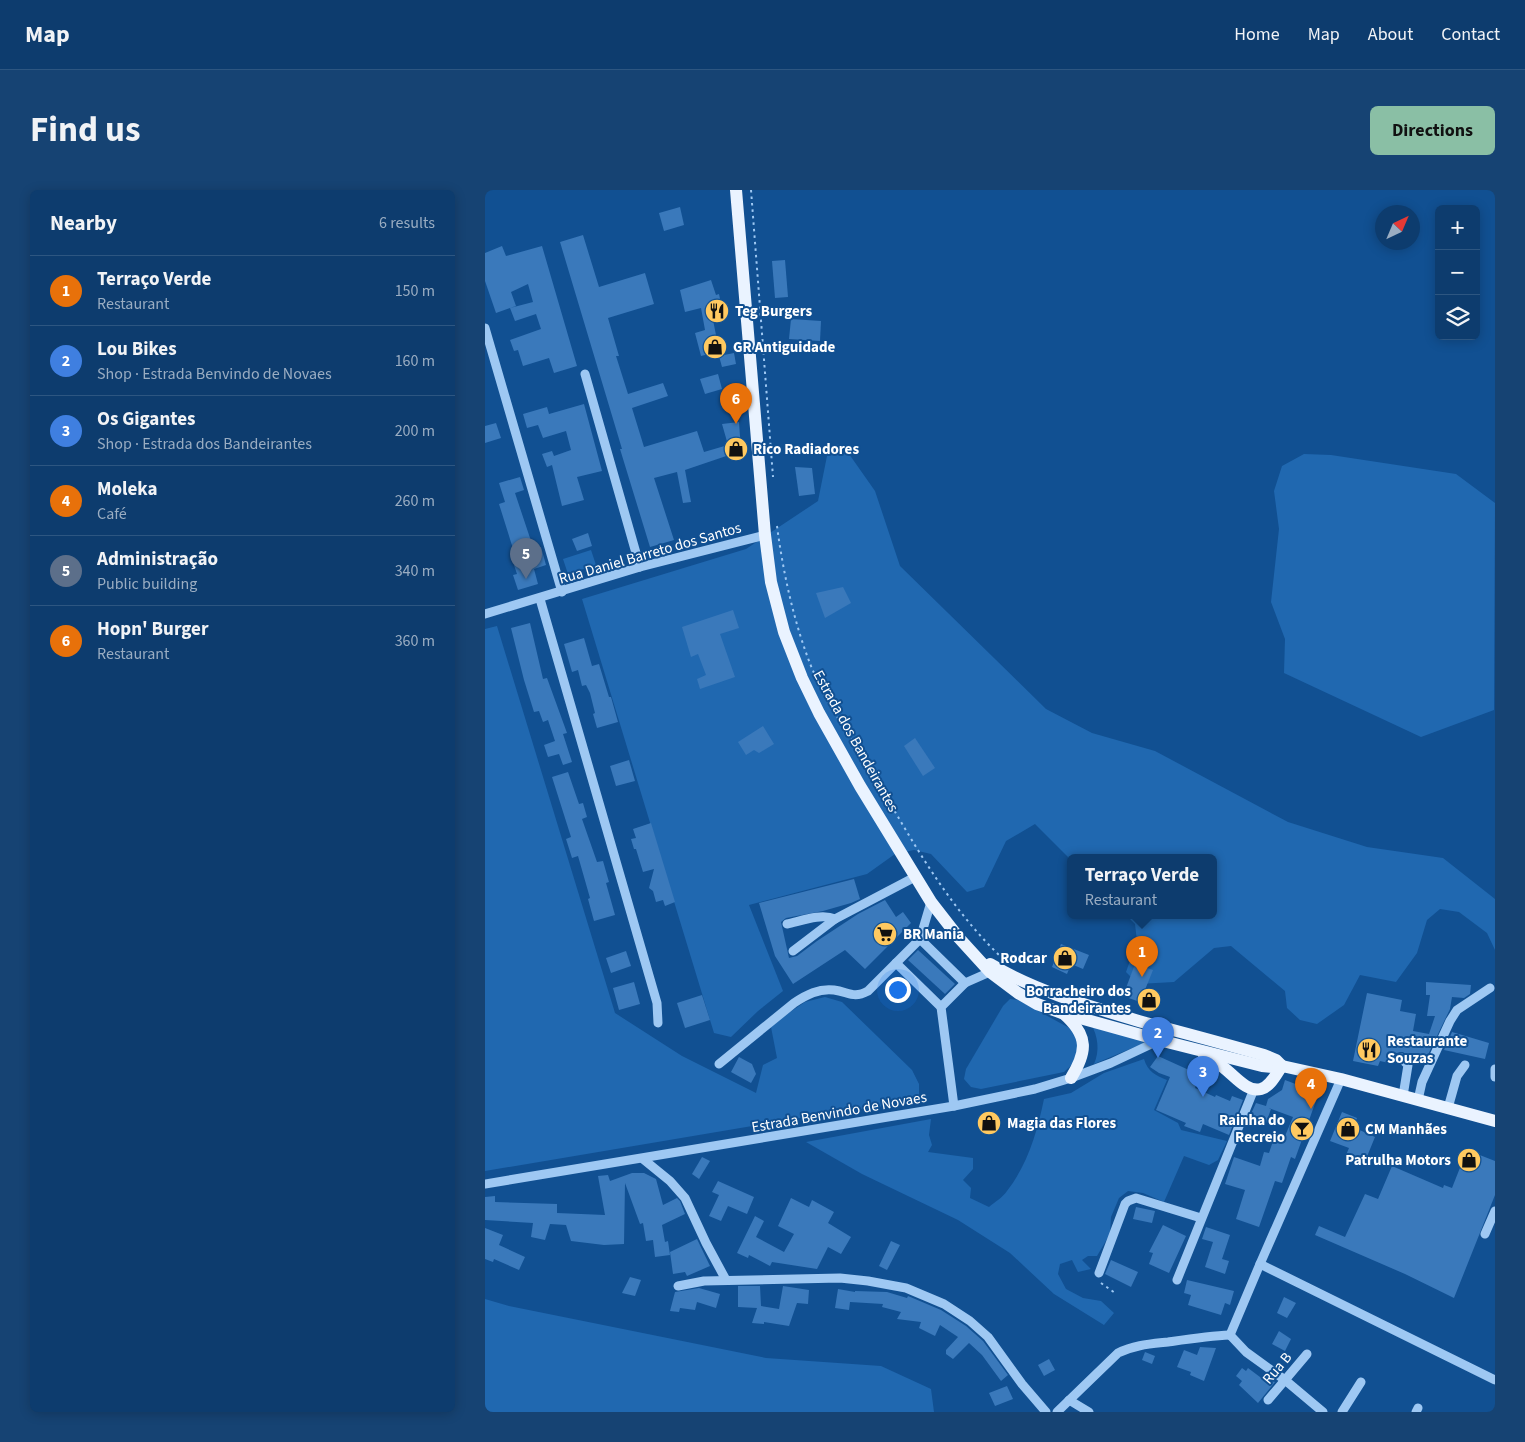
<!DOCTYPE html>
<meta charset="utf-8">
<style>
body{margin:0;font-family:"Source Sans 3",sans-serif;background:#164373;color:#f1f3f6}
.controls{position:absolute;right:15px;top:15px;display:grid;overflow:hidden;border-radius:8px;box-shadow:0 2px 12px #0003}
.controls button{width:45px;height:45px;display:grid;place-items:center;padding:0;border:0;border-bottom:1px solid #2d5681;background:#0d3c6e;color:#f1f3f6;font:25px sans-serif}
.compass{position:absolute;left:890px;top:15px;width:45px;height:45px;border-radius:50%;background:#0d3c6e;box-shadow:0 2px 12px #0003;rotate:44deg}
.you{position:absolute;left:412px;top:799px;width:18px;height:18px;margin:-12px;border:4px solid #fff;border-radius:50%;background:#1a73e8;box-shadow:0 0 0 8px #1a73e833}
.badge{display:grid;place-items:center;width:32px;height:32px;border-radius:50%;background:#8abfa5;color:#fff;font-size:16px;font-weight:700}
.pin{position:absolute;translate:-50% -41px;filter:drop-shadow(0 1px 2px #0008)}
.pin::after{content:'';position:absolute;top:26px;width:18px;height:15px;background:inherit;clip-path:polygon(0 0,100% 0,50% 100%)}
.popup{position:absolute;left:582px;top:664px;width:150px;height:65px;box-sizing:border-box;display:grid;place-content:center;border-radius:8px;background:#0d3c6e;filter:drop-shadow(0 1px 4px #0005);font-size:16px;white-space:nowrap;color:#9aadc2}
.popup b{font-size:19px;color:#f1f3f6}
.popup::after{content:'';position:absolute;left:50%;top:100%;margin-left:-10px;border:10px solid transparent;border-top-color:#0d3c6e}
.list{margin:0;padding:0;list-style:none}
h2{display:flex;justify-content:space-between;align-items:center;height:65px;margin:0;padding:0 20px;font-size:21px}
h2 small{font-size:16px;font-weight:400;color:#9aadc2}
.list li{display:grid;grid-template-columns:32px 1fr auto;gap:15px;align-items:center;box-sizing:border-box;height:70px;padding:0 20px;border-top:1px solid #2d5681}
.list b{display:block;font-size:19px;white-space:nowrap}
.list p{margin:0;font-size:16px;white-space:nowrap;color:#9aadc2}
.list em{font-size:16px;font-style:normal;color:#9aadc2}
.icon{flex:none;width:28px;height:28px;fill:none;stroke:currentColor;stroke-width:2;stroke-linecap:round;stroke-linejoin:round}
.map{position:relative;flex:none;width:1010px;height:1222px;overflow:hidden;border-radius:8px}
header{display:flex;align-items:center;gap:30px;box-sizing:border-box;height:70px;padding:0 25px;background:#0d3c6e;border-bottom:1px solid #2d5681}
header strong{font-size:24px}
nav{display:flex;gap:28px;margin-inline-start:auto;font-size:18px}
.intro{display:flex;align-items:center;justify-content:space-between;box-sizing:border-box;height:120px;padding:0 30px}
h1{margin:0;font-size:35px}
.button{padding:12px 22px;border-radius:8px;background:#8abfa5;color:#111;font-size:18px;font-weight:700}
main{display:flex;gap:30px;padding:0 30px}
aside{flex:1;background:#0d3c6e;border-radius:8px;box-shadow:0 2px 12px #0003}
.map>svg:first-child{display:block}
.green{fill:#2068b0}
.building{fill:#3a79bb;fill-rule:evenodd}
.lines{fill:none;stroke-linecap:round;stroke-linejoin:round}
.path{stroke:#9ec8f3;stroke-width:2;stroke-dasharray:2.5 4;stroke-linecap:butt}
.minor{stroke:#9ec8f3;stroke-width:9}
.major{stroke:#eaf3ff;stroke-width:12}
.labels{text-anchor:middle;stroke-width:4;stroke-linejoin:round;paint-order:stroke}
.poi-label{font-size:15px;font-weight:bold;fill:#fff;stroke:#115092;text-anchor:start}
.street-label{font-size:15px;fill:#fff;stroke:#115092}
</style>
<header>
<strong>Map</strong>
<nav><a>Home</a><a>Map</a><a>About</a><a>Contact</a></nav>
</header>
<div class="intro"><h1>Find us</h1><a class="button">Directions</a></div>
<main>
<aside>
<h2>Nearby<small>6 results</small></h2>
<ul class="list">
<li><span class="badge" style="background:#e8710a">1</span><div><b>Terraço Verde</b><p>Restaurant</p></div><em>150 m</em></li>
<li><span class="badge" style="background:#3f7fe0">2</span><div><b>Lou Bikes</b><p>Shop · Estrada Benvindo de Novaes</p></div><em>160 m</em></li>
<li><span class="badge" style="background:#3f7fe0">3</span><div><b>Os Gigantes</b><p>Shop · Estrada dos Bandeirantes</p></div><em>200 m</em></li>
<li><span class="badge" style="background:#e8710a">4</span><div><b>Moleka</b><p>Café</p></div><em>260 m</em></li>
<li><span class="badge" style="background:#5c6f8a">5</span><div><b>Administração</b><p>Public building</p></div><em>340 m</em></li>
<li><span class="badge" style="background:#e8710a">6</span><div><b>Hopn' Burger</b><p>Restaurant</p></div><em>360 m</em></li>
</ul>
</aside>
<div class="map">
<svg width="1010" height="1222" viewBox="0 0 1010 1222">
<rect width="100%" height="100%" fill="#115092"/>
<g class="green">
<path d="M357 254 390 301 415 376 561 519 607 543 670 561 803 632 882 657 958 668 1010 709V760L1002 743 974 722 955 719 942 730 932 763 911 792 875 785 859 815 832 834 815 830 802 818 800 801 746 756 729 758 689 792 653 794 641 782 652 751 650 734 642 726H728V668H586V670L550 634 521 651 499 697 482 702 446 664 429 660 410 664 382 684 264 715 298 801 273 821 246 847 229 843 97 409 261 359 333 311 344 256Z"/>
<path d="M819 264 846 265 971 284 1010 313 1009 520 936 547 799 483 800 449 786 412 794 339 789 301 797 276Z"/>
<path d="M106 360 111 375 83 384 78 369Z"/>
<path d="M12 436 130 823 197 866 271 903 278 875 292 868 286 837 302 824 320 812 340 807 357 812 427 880 434 894V911L315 928 0 981V439Z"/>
<path d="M525 809 533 810 588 840 594 850 591 871 579 882 496 899 486 897 479 889 481 879 518 816Z"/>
<path d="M606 834 664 851 609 874C615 861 613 846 606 834Z"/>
<path d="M659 869C663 882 670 885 682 890L669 920 693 933 696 940 742 951 733 970 724 975 699 966 679 1012 658 1003 643 1001 634 1008 626 1027 625 1044 612 1066H603L597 1070 606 1079 593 1082 587 1070 575 1074 573 1084 581 1099 598 1108 616 1111 629 1123 619 1135 569 1104 525 1063 473 1030 377 984 321 952 446 929 444 945 447 955 443 962 488 968V979L478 990 486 998 485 1008 504 1017C510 1012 518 1007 522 1001 543 974 552 942 559 909L586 903 619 883Z"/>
<path d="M0 1109 24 1116 281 1168 396 1176 446 1199 449 1222H0Z"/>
</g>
<g class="building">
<path d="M195 17 199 35 179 41 174 23Z"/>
<path d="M98 45 114 97 160 83 169 114 123 128 134 166H131L143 204 178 193 183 206 147 218 159 257 212 241 219 262 243 255 237 234 254 232 256 261 200 280 206 312 198 313 192 282 169 288 189 350 165 357 135 259H137L75 52Z"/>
<path d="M17 56 21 66 57 56 92 176 69 183 64 168 38 176 33 160 29 161 25 150 56 139 51 124 30 131 25 118 11 123 0 91V63ZM43 94 48 112 25 118 31 116 26 102Z"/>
<path d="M300 70 303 107 290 108 287 71Z"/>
<path d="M226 90 231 105 234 104 236 114 233 115 236 123 227 125 232 150 233 149 236 161 216 166 210 143 220 140 216 118 200 122 195 100Z"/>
<path d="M306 129 336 131 335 151 304 149Z"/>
<path d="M249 163 251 174 237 177 234 166Z"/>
<path d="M233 184 237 199 220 204 215 189Z"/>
<path d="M99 214 117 281 92 287 99 310 77 316 67 275 62 277 57 264 67 261 69 266 86 260 81 241 58 248 53 235 42 238 38 224 62 217 64 224Z"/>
<path d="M11 233 16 248 0 253V236Z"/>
<path d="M310 277 327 278 330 304 314 306Z"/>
<path d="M35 287 39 300 30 303 46 351 49 350 51 358 56 357 61 375 49 379 53 394 33 400 28 385 32 384 26 366 30 365 14 314 20 312 14 293Z"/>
<path d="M103 343 107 356 92 361 87 349Z"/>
<path d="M358 397 366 413 340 428 331 403Z"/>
<path d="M248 420 254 438 235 444 250 487 215 499 212 489 221 485 213 464 206 467 197 437Z"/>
<path d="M45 433 58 489 62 488 82 543 78 544 87 572 78 575 74 564 63 567 59 555 70 551 63 530 58 532 54 521 49 522 39 490 26 438Z"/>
<path d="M99 448 107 476 114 474 124 507H126L133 532 112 538 108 524 110 523 105 503 101 495 97 496 93 480 87 482 79 454Z"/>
<path d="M278 536 289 554 274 563 269 560 261 565 253 552Z"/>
<path d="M430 548 450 578 438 586 419 556Z"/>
<path d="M144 570 150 591 131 596 125 576Z"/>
<path d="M83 582 94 614 98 613 102 627 97 629 112 672 118 671 124 692 121 693 130 725 109 731 103 709 105 708 93 666 87 668 81 649 86 647 67 587Z"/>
<path d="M166 633 190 712 180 716 178 710 171 712 168 701 164 698 169 679 158 682 151 659H149L146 649 151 648 148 639Z"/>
<path d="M369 689 375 709 366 713 338 721 301 728 296 732 304 768 312 766 332 751 373 724 400 710 411 727 418 722 426 733 380 779 360 760 308 794 290 766 274 713Z"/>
<path d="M576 754 604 765 598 779 586 774 582 784 567 777Z"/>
<path d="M433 760 470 794 460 804 423 770Z"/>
<path d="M141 761 146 776 126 783 121 768Z"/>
<path d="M650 774 668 780 655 812 638 806Z"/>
<path d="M149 792 155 814 134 820 128 798Z"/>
<path d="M941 792 986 795 985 804 979 808 967 807 965 819 940 871 923 866 918 862H915L912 863 907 862 904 873 895 871 893 876 868 871 882 803 917 810 915 821 931 824 928 841 944 844 950 826H942L945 805H941Z"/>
<path d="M217 805 225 830 200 838 192 813Z"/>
<path d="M967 842 1004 853 1000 869 959 860Z"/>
<path d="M673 866 715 885 710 898 730 907 731 905 745 911 747 906 758 910 744 945 718 934 715 942 699 936 701 933 671 920 685 887 674 883 665 877Z"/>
<path d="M254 867 267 874 271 884 266 893 246 882Z"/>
<path d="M800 890 829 901 832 908 810 969 806 967 797 993 790 991 774 1037 751 1029 760 1000 740 994 749 967 775 976 779 962 784 963 791 942 800 946 808 927 784 918 786 919 781 933 765 926 771 913 781 916 783 909 797 900Z"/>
<path d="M857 922 872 928 868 937 890 947 881 969 878 967 876 972 861 965 864 958 845 951Z"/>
<path d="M982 960 1010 971V1005L969 1108 920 1084 830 1045 834 1036 860 1047 880 1004 893 1009 907 976 958 998 959 995 967 998Z"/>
<path d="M217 967 225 971 214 989 207 984Z"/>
<path d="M147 983H159L171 989 178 1015 192 1008 195 1011 200 1024 177 1035 180 1052 183 1051 185 1065 170 1067 168 1050 161 1051 158 1033 155 1034 140 993 139 1054 119 1055 86 1051 81 1035 65 1034 60 1050 46 1047 48 1033 0 1030V1007L10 1006V1012L72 1014V1023L120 1025 113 986 123 985 125 991Z"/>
<path d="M233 991 269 1007 262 1024 243 1016 236 1031 224 1026 234 1005 227 1002Z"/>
<path d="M306 1008 324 1017 327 1010 349 1022 343 1033 366 1047 356 1064 343 1057 332 1079 287 1072 285 1076 264 1065 263 1068 252 1063 270 1026 279 1031 271 1047 299 1062 309 1044 293 1036Z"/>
<path d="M651 1017 670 1021 667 1033 648 1029Z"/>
<path d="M678 1035 701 1046 684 1083 664 1074 668 1063 664 1062Z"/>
<path d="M721 1037 745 1045 737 1069 744 1071 740 1084 720 1077 728 1052 717 1049Z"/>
<path d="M0 1038 18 1045 14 1055 40 1067 34 1080 9 1069 8 1072 0 1069Z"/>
<path d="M212 1049 225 1076 202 1086 200 1082 188 1084 185 1062Z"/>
<path d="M406 1051 415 1055 402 1080 394 1076Z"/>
<path d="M626 1070 653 1082 646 1097 620 1084Z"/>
<path d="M145 1087 156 1090 150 1106 137 1103Z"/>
<path d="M702 1090 749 1101 745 1115 740 1113 736 1125 703 1115 706 1105 699 1103Z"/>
<path d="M253 1096H275L276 1116 294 1119 298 1096 324 1100 323 1114 312 1113 304 1136 279 1132V1134L267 1133 272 1118 253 1117Z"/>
<path d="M214 1098 235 1104 231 1118 212 1112 210 1120 195 1118 194 1122 185 1121 190 1102Z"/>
<path d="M353 1099 370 1102V1101L402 1102 422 1108 423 1106 456 1120 481 1136 498 1151 523 1185 516 1191 497 1165 484 1153 468 1169 461 1164V1160L473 1147 455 1135 450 1146 434 1138 436 1132 412 1129 416 1122 397 1117 398 1114 365 1112 364 1120 350 1118Z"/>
<path d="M799 1107 811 1113 802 1128 792 1123Z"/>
<path d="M794 1141 806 1149 800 1161 787 1154Z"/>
<path d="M715 1157 731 1158 719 1191 705 1185 706 1182 692 1177 699 1160 712 1165Z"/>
<path d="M660 1162 670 1166 667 1174 657 1170Z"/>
<path d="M564 1169 570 1180 559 1186 553 1175Z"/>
<path d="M757 1178 761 1181 763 1178 779 1190 783 1185 790 1192 773 1213 754 1195 757 1191 751 1186Z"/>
<path d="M522 1196 528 1209 510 1216 504 1203Z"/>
</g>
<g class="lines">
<g class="path">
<path d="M266 0 288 287"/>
<path d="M292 336C298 382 309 433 326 476 335 498 348 520 360 540 366 549 372 556 377 565 418 634 456 709 514 765"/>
<path d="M616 1093 630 1103"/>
</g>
<g class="minor">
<path d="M0 138 77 402"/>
<path d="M100 184 155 377"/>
<path d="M55 409 172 813 173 833"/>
<path d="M0 424 155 377 280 345"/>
<path d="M302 734C316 731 336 723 350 729"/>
<path d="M435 749 480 793"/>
<path d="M308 761 350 729 430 687"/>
<path d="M411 773 456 817"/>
<path d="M916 868 923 875 918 906"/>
<path d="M234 874 309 813C321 805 334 798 349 800 364 802 368 809 383 801L435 749 446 712"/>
<path d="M1010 879V887"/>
<path d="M933 910 937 892 965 831 972 820 1005 798"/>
<path d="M469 916 456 817 480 793 505 782"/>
<path d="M963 918 972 886 980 875"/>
<path d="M158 969 185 991 200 1008 221 1053 241 1090"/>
<path d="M0 994 469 916 550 899 586 888 626 873 677 849"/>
<path d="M1000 1044 1010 1021"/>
<path d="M775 1074 1010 1190"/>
<path d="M614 1083 640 1014 643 1011 651 1008 716 1028"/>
<path d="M692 1090 769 899"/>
<path d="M193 1096 219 1091 355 1088 383 1091 421 1098 459 1114 485 1131 503 1147 537 1194 561 1222"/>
<path d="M745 1145 775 1074 856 889"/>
<path d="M745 1145 761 1162 800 1190 838 1222"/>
<path d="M584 1210 604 1222"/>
<path d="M783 1210 822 1164"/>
<path d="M572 1222 633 1163C649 1155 665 1154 683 1152 704 1149 724 1146 745 1145"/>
<path d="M857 1222 876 1192"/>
<path d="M931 1222 933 1218"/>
</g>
<g class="major">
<path d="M251 0 280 345 286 392 299 442 317 488 334 523 375 596 446 712 474 748 505 782 533 803 552 814 577 823 674 850 777 876 788 877 797 876 856 889 1010 931"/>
<path d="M505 774C554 803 607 817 661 833 700 843 740 854 779 865L791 870 797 876"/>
<path d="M579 824C604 846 602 862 586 888"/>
<path d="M719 865C726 869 733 873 739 878 749 885 762 903 776 899 786 896 791 884 797 876"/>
</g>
</g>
<defs>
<g id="restaurant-disc" transform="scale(1.25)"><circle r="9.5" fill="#ffc960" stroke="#115092"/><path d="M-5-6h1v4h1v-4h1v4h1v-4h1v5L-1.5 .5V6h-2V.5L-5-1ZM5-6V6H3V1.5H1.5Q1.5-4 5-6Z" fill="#111"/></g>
<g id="shop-disc" transform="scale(1.25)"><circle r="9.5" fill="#ffc960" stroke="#115092"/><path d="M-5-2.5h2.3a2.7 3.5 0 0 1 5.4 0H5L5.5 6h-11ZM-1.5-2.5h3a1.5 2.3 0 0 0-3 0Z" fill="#111"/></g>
<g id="supermarket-disc" transform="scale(1.25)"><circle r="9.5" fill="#ffc960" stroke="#115092"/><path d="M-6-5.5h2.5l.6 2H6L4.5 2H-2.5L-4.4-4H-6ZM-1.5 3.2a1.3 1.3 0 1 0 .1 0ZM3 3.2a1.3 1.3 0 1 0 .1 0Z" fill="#111"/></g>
<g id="bar-disc" transform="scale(1.25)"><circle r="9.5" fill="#ffc960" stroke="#115092"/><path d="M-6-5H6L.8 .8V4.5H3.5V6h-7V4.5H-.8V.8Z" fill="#111"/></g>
</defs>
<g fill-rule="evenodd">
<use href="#restaurant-disc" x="232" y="121"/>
<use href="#shop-disc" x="230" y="157"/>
<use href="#shop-disc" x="251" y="259"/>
<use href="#supermarket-disc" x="400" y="744"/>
<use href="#shop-disc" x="580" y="768"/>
<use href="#shop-disc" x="664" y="810"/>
<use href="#restaurant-disc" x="884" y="860"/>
<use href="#shop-disc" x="504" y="933"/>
<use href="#bar-disc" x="817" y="939"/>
<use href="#shop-disc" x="863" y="939"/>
<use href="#shop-disc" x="984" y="970"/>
</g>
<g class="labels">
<g class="poi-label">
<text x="250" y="126">Teg Burgers</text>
<text x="248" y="162">GR Antiguidade</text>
<text x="268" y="264">Rico Radiadores</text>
<text x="418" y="749">BR Mania</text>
<text x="562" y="773" text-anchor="end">Rodcar</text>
<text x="646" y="806" text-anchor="end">Borracheiro dos<tspan x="646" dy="17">Bandeirantes</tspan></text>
<text x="902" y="856">Restaurante<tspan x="902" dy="17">Souzas</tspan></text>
<text x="800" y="935" text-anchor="end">Rainha do<tspan x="800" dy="17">Recreio</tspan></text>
<text x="522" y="938">Magia das Flores</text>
<text x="880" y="944">CM Manhães</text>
<text x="966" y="975" text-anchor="end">Patrulha Motors</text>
</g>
<g class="street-label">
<text transform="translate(165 363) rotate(-16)" y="5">Rua Daniel Barreto dos Santos</text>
<text transform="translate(371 551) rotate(61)" y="5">Estrada dos Bandeirantes</text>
<text transform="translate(354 922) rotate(-10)" y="5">Estrada Benvindo de Novaes</text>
<text transform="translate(792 1178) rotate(-50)" y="5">Rua B</text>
</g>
</g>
</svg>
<div class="controls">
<button>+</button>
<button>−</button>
<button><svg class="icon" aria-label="layers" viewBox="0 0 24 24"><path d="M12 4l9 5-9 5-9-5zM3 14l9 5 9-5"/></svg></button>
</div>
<svg class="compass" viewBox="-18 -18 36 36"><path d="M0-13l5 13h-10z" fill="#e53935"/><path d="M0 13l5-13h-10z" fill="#9aadc2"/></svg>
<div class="you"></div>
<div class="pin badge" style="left:657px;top:787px;background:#e8710a">1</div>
<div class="popup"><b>Terraço Verde</b>Restaurant</div>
<div class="pin badge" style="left:673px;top:868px;background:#3f7fe0">2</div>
<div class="pin badge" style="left:718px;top:907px;background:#3f7fe0">3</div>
<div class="pin badge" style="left:826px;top:919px;background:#e8710a">4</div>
<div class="pin badge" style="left:41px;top:389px;background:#5c6f8a">5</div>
<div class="pin badge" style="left:251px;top:234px;background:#e8710a">6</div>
</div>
</main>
